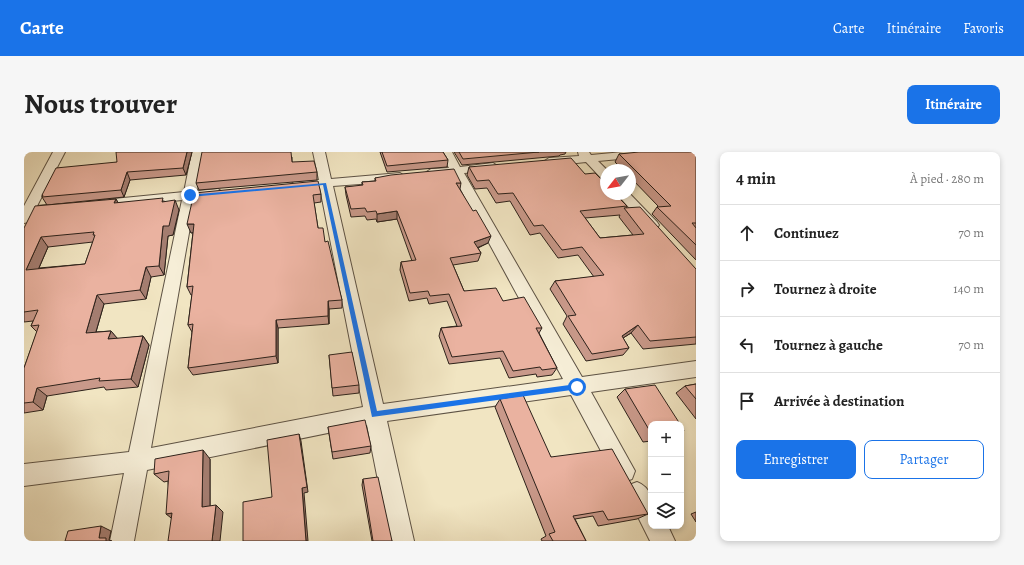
<!DOCTYPE html>
<html lang="fr">
<meta charset="utf-8">
<style>
body{margin:0;font-family:Alegreya,serif;background:#f6f6f6;color:#222}
.controls{position:absolute;right:12px;bottom:12px;display:grid;overflow:hidden;border-radius:8px;box-shadow:0 2px 6px #0003}
.controls button{width:36px;height:36px;display:grid;place-items:center;padding:0;border:0;border-bottom:1px solid #e0e0e0;background:#fff;color:#222;font:20px sans-serif}
.compass{position:absolute;left:576px;top:12px;width:36px;height:36px;border-radius:50%;background:#fff;box-shadow:0 2px 6px #0003;rotate:239deg}
.stop{position:absolute;width:12px;height:12px;margin:-9px;border:3px solid #1a73e8;border-radius:50%;background:#fff}
.stop.end{background:#1a73e8;border-color:#fff;box-shadow:0 1px 4px #0008}
.list{margin:0;padding:0;list-style:none}
h2{display:flex;justify-content:space-between;align-items:center;height:52px;margin:0;padding:0 16px;font-size:17px}
h2 small{font-size:13px;font-weight:400;color:#767676}
.list li{display:grid;grid-template-columns:26px 1fr auto;gap:12px;align-items:center;box-sizing:border-box;height:56px;padding:0 16px;border-top:1px solid #e0e0e0}
.list b{display:block;font-size:15px;white-space:nowrap}
.list em{font-size:13px;font-style:normal;color:#767676}
.actions{display:flex;gap:8px;padding:12px 16px}
.actions a{flex:1;padding:9px 0;border:1px solid #1a73e8;border-radius:8px;text-align:center;font-size:14px;color:#1a73e8}
.actions .main{background:#1a73e8;color:#fff}
.icon{flex:none;width:22px;height:22px;fill:none;stroke:currentColor;stroke-width:2;stroke-linecap:round;stroke-linejoin:round}
.map{position:relative;flex:none;width:672px;height:389px;overflow:hidden;border-radius:8px}
header{display:flex;align-items:center;gap:24px;box-sizing:border-box;height:56px;padding:0 20px;background:#1a73e8;color:#fff}
header strong{font-size:19px}
nav{display:flex;gap:22px;margin-inline-start:auto;font-size:14px}
.intro{display:flex;align-items:center;justify-content:space-between;box-sizing:border-box;height:96px;padding:0 24px}
h1{margin:0;font-size:28px}
.button{padding:10px 18px;border-radius:8px;background:#1a73e8;color:#fff;font-size:14px;font-weight:700}
main{display:flex;gap:24px;padding:0 24px}
aside{flex:1;background:#fff;border-radius:8px;box-shadow:0 2px 6px #0003}
.map>svg:first-child{display:block}
.lines{fill:none;stroke-linecap:round;stroke-linejoin:round}
.street-casing{stroke:#5d5244;stroke-width:2}
.street{fill:#f6eed7;fill-rule:evenodd}
.wall{fill:#c9998a;stroke:#2c211a;fill-rule:evenodd}
.shaded-wall{fill:#a47d70;stroke:#2c211a}
.building{fill:#eab2a0;stroke:#2c211a;fill-rule:evenodd}
.route{fill:#1a73e8}
</style>
<header>
<strong>Carte</strong>
<nav><a>Carte</a><a>Itinéraire</a><a>Favoris</a></nav>
</header>
<div class="intro"><h1>Nous trouver</h1><a class="button">Itinéraire</a></div>
<main>
<div class="map">
<svg width="672" height="389" viewBox="0 0 672 389">
<rect width="100%" height="100%" fill="#f1e5c2"/>
<filter id="stains"><feTurbulence type="fractalNoise" baseFrequency=".005" numOctaves="4"/><feColorMatrix values="0 0 0 0 .2 0 0 0 0 .09 0 0 0 0 .02 0 0 0 .5 -.17"/></filter>
<radialGradient id="worn" r=".72"><stop offset=".6" stop-color="#630" stop-opacity="0"/><stop offset="1" stop-color="#630" stop-opacity=".3"/></radialGradient>
<g class="lines">
<g class="street-casing">
<g id="street">
<path d="M29 0H41L13 54 33 52 38 53 40 56 38 59 9 63 5 70 0 71V54Z"/>
<path d="M168 0H180L173 39 194 37 200 41 194 45 171 47 127 296 339 255 296 36 270 38 264 34 270 30 295 28 289 0H301L307 27 376 21 382 25 376 29 309 34 359 252 539 227 428 23 407 25 401 21 407 17 425 16 416 0H428L436 15 469 11 475 15 469 19 440 21 558 225 672 209V225L567 240 611 319 608 327 600 330 592 327 547 243 363 269 390 389H366L343 273 123 318 110 389H86L100 321 0 334V312L105 300 158 48 69 57 64 56 62 53 64 50 69 49 160 40Z"/>
<path d="M554 0H565L567 3 599 0H645L639 3 574 9 583 18 582 28 578 27 562 10 525 14 519 10 525 6 555 4Z"/>
<path d="M593 42H606L633 70 635 73 633 76H623Z"/>
<path d="M613 330C632 337 627 357 627 374H644L651 389H626L602 341 605 333Z"/>
</g>
</g>
<use href="#street" class="street"/>
</g>
<g class="wall">
<path d="M168 0 162 23 106 28 100 45 23 53 18 45V43L93 10Z"/>
<path d="M356 0H419L424 8 423 15 363 20Z"/>
<path d="M430 0H542L541 2 536 3 535 4 438 13Z"/>
<path d="M672 0V108L628 62 633 55 634 54 606 25V18H599L591 10 595 2Z"/>
<path d="M268 5V10L293 20V28L175 38 172 31Z"/>
<path d="M445 15 561 22 603 54 602 56 672 117V192L619 197 607 181 599 186 605 196 599 203 562 209 539 172 543 164 526 137 531 129 570 125 554 103 534 106 516 81 506 83 486 49 472 51 463 36 451 37 443 23ZM596 63 595 65 609 83 576 86 561 66Z"/>
<path d="M351 26 437 31 436 37 464 91 454 96 457 101 454 109 429 113 440 139 479 149 518 176 515 181 533 216 528 223 513 225 512 222 485 226 476 206 425 212 415 184 417 176 433 174 423 149 405 152 403 146 385 149 376 118 377 110 388 109 373 67 353 70 352 67 343 68 341 64 327 65 322 43 321 35 338 34V30L351 29Z"/>
<path d="M170 41 297 42V50L290 51 294 76 301 90 318 148V156L305 157V172L254 176V211L169 223 164 216 168 180 164 173 168 143H167L163 135 169 80 167 81Z"/>
<path d="M92 47 94 51 140 49 155 58 149 83 144 84 140 123 127 125 122 147 80 152 72 180 87 179 93 187 119 184 125 193 114 235 82 238 80 235 23 244 19 258 0 261V216L13 180 7 174 9 169 0 170V76ZM69 90 61 112 15 116 24 95Z"/>
<path d="M305 203 335 233V241L309 244Z"/>
<path d="M672 232V267L652 241 661 234Z"/>
<path d="M601 237 627 272V289L619 290 593 245Z"/>
<path d="M476 247 527 305 624 362 613 367 574 374 569 364 551 367 562 389H518L517 387 522 384 471 255Z"/>
<path d="M304 275 347 294 346 301 309 307Z"/>
<path d="M186 307V354L199 360 147 366 144 329 140 330 130 322Z"/>
<path d="M339 327 368 389H348L338 333Z"/>
<path d="M672 360V370L667 362Z"/>
</g>
<g class="shaded-wall">
<path d="M163 0H168L162 23 159 16Z"/>
<path d="M103 20 106 28 100 45 97 38Z"/>
<path d="M92 47 97 56 90 51Z"/>
<path d="M151 48 155 58 149 83 144 84 140 123 135 114 139 74Z"/>
<path d="M373 59V67L353 70V62Z"/>
<path d="M163 72H170L173 80 167 81Z"/>
<path d="M467 84 464 91 448 98 450 90Z"/>
<path d="M17 85 24 95 10 127 2 118Z"/>
<path d="M122 115 127 125 122 147 116 138Z"/>
<path d="M73 143 80 152 69 190 62 181Z"/>
<path d="M304 149 305 157V172L304 164Z"/>
<path d="M252 168 254 176V211L252 204Z"/>
<path d="M614 173 607 181 591 191 598 184Z"/>
<path d="M87 179 94 187H84Z"/>
<path d="M119 184 125 193 114 235 107 227Z"/>
<path d="M13 236 23 244 19 258 9 250Z"/>
<path d="M275 282 277 289 284 340 280 341 284 389H282L278 336Z"/>
<path d="M179 298 186 307V362L178 355Z"/>
<path d="M192 353 199 360 196 389H188Z"/>
<path d="M148 361 151 369 142 362Z"/>
<path d="M77 374 87 379 85 388 88 389H82L75 386Z"/>
</g>
<g class="building">
<path d="M92 0H163L159 16 103 20 97 38 18 45 19 43H18L32 16 93 10Z"/>
<path d="M178 0H267L268 10 290 9 293 20 172 31Z"/>
<path d="M358 0H419L424 8 363 14Z"/>
<path d="M435 0H515L439 7Z"/>
<path d="M615 0H672V71H668L672 76V93L633 55 647 54 595 2Z"/>
<path d="M547 6 561 22 571 21 582 32V42H591L603 54 556 59 576 86 620 82 600 56 616 55 672 117V185L626 189 614 173 598 184 605 196 568 202 544 164 552 163 531 129 580 123 558 95 538 98 519 73 510 74 489 41 474 42 465 28 453 29 445 15Z"/>
<path d="M430 17 437 31H432L449 59 452 58 467 84 450 90 457 101 426 106 440 139 472 136 479 149 500 145 518 176H512L533 216 518 218 516 215 489 219 479 199 428 205 417 176 438 174 425 142 406 144 404 139 386 141 377 110 392 108 373 59 353 62 352 59 343 60 341 56 327 57 321 35 339 33 338 30 352 29 351 26 367 23Z"/>
<path d="M294 29 297 42 289 43 294 76H299L301 90 304 89 318 148 304 149V164L252 168V204L164 216 169 172 164 173 169 134 163 135 170 72H163L170 41Z"/>
<path d="M139 46 138 50 151 48 145 74H139L135 114 122 115 116 138 73 143 62 181 87 179 84 187 119 184 107 227 75 229 76 226 13 236 9 250 0 251V216L15 173 7 174 14 158 0 160V76L11 54 92 47 90 51ZM70 80 69 83H71L61 112 2 118 17 85Z"/>
<path d="M328 200 335 233 308 236 305 203Z"/>
<path d="M672 232V247L661 234Z"/>
<path d="M631 233 656 272H627V281L601 237Z"/>
<path d="M499 243 527 305 588 297 624 362 584 368 579 359 549 364 562 389H529L525 382 531 380 476 247Z"/>
<path d="M341 268 347 294 308 300 304 275Z"/>
<path d="M657 274 660 279H657Z"/>
<path d="M275 282 283 335 278 336 282 389H219V350L248 345 243 288Z"/>
<path d="M179 298 178 355 192 353 188 389H144L148 361 142 362 145 319 130 322 131 307Z"/>
<path d="M354 325 368 389H349L339 327Z"/>
<path d="M77 374 75 386H82V389H41L44 379Z"/>
</g>
<path class="route" d="M302 31 353 259 553 232 556 235 555 237 348 265 299 33 166 45 164 43Z"/>
<rect width="100%" height="100%" filter="url(#stains)"/>
<rect width="100%" height="100%" fill="url(#worn)"/>
</svg>
<div class="controls">
<button>+</button>
<button>−</button>
<button><svg class="icon" aria-label="layers" viewBox="0 0 24 24"><path d="M12 4l9 5-9 5-9-5zM3 14l9 5 9-5"/></svg></button>
</div>
<svg class="compass" viewBox="-18 -18 36 36"><path d="M0-13l5 13h-10z" fill="#e53935"/><path d="M0 13l5-13h-10z" fill="#767676"/></svg>
<div class="stop" style="left:553px;top:235px"></div>
<div class="stop end" style="left:166px;top:43px"></div>
</div>
<aside>
<h2>4 min<small>À pied · 280 m</small></h2>
<ul class="list">
<li><svg class="icon" aria-label="ahead" viewBox="0 0 24 24"><path d="M12 20V5M6 11l6-6 6 6"/></svg><div><b>Continuez</b></div><em>70 m</em></li>
<li><svg class="icon" aria-label="right" viewBox="0 0 24 24"><path d="M7 20v-9h11M14 6l5 5-5 5"/></svg><div><b>Tournez à droite</b></div><em>140 m</em></li>
<li><svg class="icon" aria-label="left" viewBox="0 0 24 24"><path d="M17 20v-9H6M10 6l-5 5 5 5"/></svg><div><b>Tournez à gauche</b></div><em>70 m</em></li>
<li><svg class="icon" aria-label="arrive" viewBox="0 0 24 24"><path d="M6 21V4h12l-3 4 3 4H6"/></svg><div><b>Arrivée à destination</b></div></li>
</ul>
<div class="actions"><a class="main">Enregistrer</a><a>Partager</a></div>
</aside>
</main>
